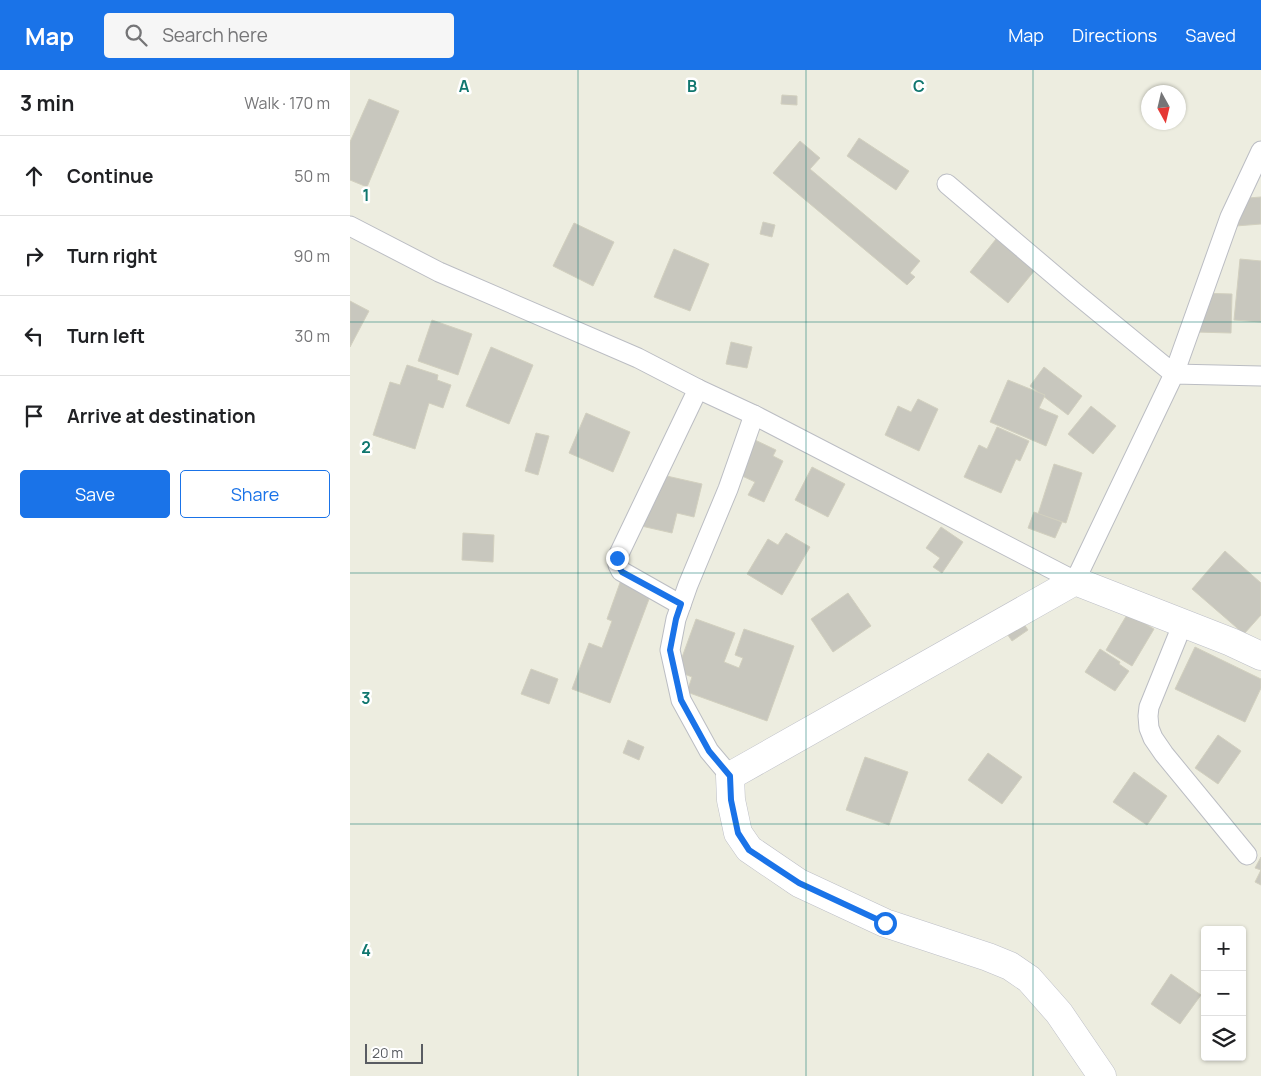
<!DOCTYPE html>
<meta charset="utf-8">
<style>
body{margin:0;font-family:Manrope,sans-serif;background:#f6f6f6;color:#202124}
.controls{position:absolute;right:15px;bottom:15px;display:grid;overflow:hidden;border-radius:5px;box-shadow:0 1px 4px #0004}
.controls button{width:45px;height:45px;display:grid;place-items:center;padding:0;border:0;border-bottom:1px solid #e0e0e0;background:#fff;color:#202124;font:25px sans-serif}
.compass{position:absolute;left:791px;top:15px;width:45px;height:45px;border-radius:50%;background:#fff;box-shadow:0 1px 4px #0004;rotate:172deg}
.scale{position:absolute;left:15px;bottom:12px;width:58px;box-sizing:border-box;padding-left:5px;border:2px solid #595c62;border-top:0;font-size:14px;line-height:18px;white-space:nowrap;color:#595c62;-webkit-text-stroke:4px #fff;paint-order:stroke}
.stop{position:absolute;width:15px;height:15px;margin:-11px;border:4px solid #1a73e8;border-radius:50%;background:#fff}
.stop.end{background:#1a73e8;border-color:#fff;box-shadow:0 1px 5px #0008}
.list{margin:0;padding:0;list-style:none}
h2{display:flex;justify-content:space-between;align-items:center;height:65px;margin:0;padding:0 20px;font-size:21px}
h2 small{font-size:16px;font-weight:400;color:#757577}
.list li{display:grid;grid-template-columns:32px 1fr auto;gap:15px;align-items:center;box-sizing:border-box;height:80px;padding:0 20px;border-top:1px solid #e0e0e0}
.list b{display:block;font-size:19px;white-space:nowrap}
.list em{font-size:16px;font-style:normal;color:#757577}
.actions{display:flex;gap:10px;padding:15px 20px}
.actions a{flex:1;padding:11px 0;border:1px solid #1a73e8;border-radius:5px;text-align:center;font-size:18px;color:#1a73e8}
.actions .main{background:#1a73e8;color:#fff}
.icon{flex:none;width:28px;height:28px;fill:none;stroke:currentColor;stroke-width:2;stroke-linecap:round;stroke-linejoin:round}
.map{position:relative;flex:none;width:911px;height:1006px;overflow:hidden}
header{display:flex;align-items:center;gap:30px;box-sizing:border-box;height:70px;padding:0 25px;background:#1a73e8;color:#fff}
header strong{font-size:24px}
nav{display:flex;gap:28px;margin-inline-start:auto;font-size:18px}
.search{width:350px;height:45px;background:#f6f6f6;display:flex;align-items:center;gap:12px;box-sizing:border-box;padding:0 18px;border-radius:5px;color:#757577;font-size:19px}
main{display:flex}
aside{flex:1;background:#fff}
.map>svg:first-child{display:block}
.building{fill:#c8c7be;stroke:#d2d0bf}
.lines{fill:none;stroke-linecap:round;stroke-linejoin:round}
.street-casing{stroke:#bbbdc3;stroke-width:21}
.secondary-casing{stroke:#bdbfc7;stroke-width:29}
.street{stroke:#fff;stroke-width:19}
.secondary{stroke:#fff;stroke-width:28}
.route{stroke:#1a73e8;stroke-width:6}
.grid{fill:none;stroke:#0f766e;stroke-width:1;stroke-opacity:0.55}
.grid-label{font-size:16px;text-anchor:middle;font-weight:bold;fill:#0f766e;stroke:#fff;stroke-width:5;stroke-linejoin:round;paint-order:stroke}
</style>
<header>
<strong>Map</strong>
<div class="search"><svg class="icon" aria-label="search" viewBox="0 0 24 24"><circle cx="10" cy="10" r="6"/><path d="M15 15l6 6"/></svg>Search here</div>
<nav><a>Map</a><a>Directions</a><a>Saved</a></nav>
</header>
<main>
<aside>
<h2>3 min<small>Walk · 170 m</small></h2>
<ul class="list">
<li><svg class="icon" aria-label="ahead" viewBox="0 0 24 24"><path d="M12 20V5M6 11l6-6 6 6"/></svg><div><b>Continue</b></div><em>50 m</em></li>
<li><svg class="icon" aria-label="right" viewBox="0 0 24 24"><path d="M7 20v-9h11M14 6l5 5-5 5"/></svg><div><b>Turn right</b></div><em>90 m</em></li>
<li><svg class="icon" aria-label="left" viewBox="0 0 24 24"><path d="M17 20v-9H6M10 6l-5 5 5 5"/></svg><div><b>Turn left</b></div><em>30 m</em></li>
<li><svg class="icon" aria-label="arrive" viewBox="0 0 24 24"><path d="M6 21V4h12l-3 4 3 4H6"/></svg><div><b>Arrive at destination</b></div></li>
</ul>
<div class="actions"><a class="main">Save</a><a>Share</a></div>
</aside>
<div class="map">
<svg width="911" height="1006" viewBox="0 0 911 1006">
<rect width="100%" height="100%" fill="#edede0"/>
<g class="building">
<path d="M432 25 447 26V35L431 34Z"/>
<path d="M19 29 49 41 17 117 0 110V72Z"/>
<path d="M509 68 559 101 546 120 497 86Z"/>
<path d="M450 71 470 88 460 99 570 191 560 203 565 207 557 215 423 103Z"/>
<path d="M911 127V154L886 156 884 129Z"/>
<path d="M413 152 425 155 422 167 410 164Z"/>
<path d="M224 153 264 172 243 216 203 196Z"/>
<path d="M646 169 685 200 658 233 620 202Z"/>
<path d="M324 179 359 194 340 241 304 227Z"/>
<path d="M890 189 911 191V252L884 250Z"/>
<path d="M847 223 882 224 881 263 846 262Z"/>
<path d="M0 231 19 241 0 277Z"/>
<path d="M82 250 122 264 108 305 68 291Z"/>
<path d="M381 272 402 277 397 298 376 294Z"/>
<path d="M141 277 183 295 159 354 116 336Z"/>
<path d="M57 295 88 305 87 310 101 315 93 338 79 333 65 379 23 365 40 312 50 315Z"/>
<path d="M694 297 732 326 718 345 680 316Z"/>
<path d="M658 310 695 325 689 338 708 346 696 376 640 352Z"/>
<path d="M568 329 588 339 569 381 535 365 548 336 561 342Z"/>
<path d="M741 336 766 356 743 384 718 364Z"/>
<path d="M236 343 280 362 263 402 219 383Z"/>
<path d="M647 357 679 371 670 391 666 389 651 423 614 407 629 375 637 379Z"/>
<path d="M186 363 199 366 188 405 175 401Z"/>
<path d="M405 370 426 380 423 386 433 391 414 432 398 425 405 412 388 404Z"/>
<path d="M704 394 732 403 716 453 688 444Z"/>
<path d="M462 397 495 414 478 447 445 430Z"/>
<path d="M299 402 352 414 344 447 327 443 322 463 287 455Z"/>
<path d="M684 442 712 452 705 468 678 458Z"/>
<path d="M591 457 613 472 592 503 583 497 590 488 576 478Z"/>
<path d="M113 463 144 465 143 492 112 490Z"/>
<path d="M436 463 460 477 432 525 397 504 418 469 428 475Z"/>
<path d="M875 481 911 513V545L894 564 842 519Z"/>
<path d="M271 510 302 521 260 633 222 619 239 573 252 578 262 551 257 549Z"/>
<path d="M498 523 521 556 483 582 461 549Z"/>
<path d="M778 543 804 559 782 596 756 580Z"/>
<path d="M669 547 678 560 662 571 653 558Z"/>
<path d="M346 549 385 563 374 592 389 598 393 588 385 585 394 559 444 576 417 651 337 622 342 607 327 601Z"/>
<path d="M845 577 911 609V618L895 652 825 619Z"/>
<path d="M750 579 770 592 769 594 779 601 765 621 735 602Z"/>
<path d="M181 599 208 609 199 634 171 624Z"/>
<path d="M868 665 891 681 868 714 845 698Z"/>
<path d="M278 670 294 677 289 690 273 683Z"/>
<path d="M638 683 672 707 652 734 618 710Z"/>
<path d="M515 687 558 702 539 755 496 740Z"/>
<path d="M784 702 817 726 797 755 763 732Z"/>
<path d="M911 787V815L905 812 911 800 905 798Z"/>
<path d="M821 904 851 925 830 954 801 934Z"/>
</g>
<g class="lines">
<g class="street-casing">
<g id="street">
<path d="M597 114 724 222 824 304 880 147 911 81"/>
<path d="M0 156 89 202 288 288 348 319 404 345"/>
<path d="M331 535 271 501 268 495 267 488 348 319"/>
<path d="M833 553 799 637 798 646 799 658 803 668 814 684 897 785"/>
<path d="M380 706 359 681 331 630 320 580 326 549 338 515 378 419 404 345 725 511 824 304 911 306"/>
</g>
</g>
<g class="secondary-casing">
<path id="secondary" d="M752 1006 709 943 679 909 660 896 638 887 535 853 449 813 399 779 388 763 381 730 380 706 725 511 881 572 911 586"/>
</g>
<use href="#street" class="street"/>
<use href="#secondary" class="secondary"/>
</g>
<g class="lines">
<path class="route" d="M267 488 268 495 272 502 331 534 326 549 320 580 331 630 359 681 380 706 381 730 388 763 399 780 449 813 535 853"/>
</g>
<path class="grid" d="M228 0V1006M456 0V1006M683 0V1006M0 252H911M0 503H911M0 754H911"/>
<g class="grid-label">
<text x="114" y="22">A</text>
<text x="342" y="22">B</text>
<text x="569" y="22">C</text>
<text x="16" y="131">1</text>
<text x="16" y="383">2</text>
<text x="16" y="634">3</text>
<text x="16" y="886">4</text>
</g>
</svg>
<div class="controls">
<button>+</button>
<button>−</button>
<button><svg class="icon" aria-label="layers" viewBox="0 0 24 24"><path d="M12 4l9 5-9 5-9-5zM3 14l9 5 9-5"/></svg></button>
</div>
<svg class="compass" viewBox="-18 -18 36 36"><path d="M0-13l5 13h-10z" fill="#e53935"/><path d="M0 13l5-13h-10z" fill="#757577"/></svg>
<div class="scale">20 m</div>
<div class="stop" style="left:535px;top:853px"></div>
<div class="stop end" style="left:267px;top:488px"></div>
</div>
</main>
